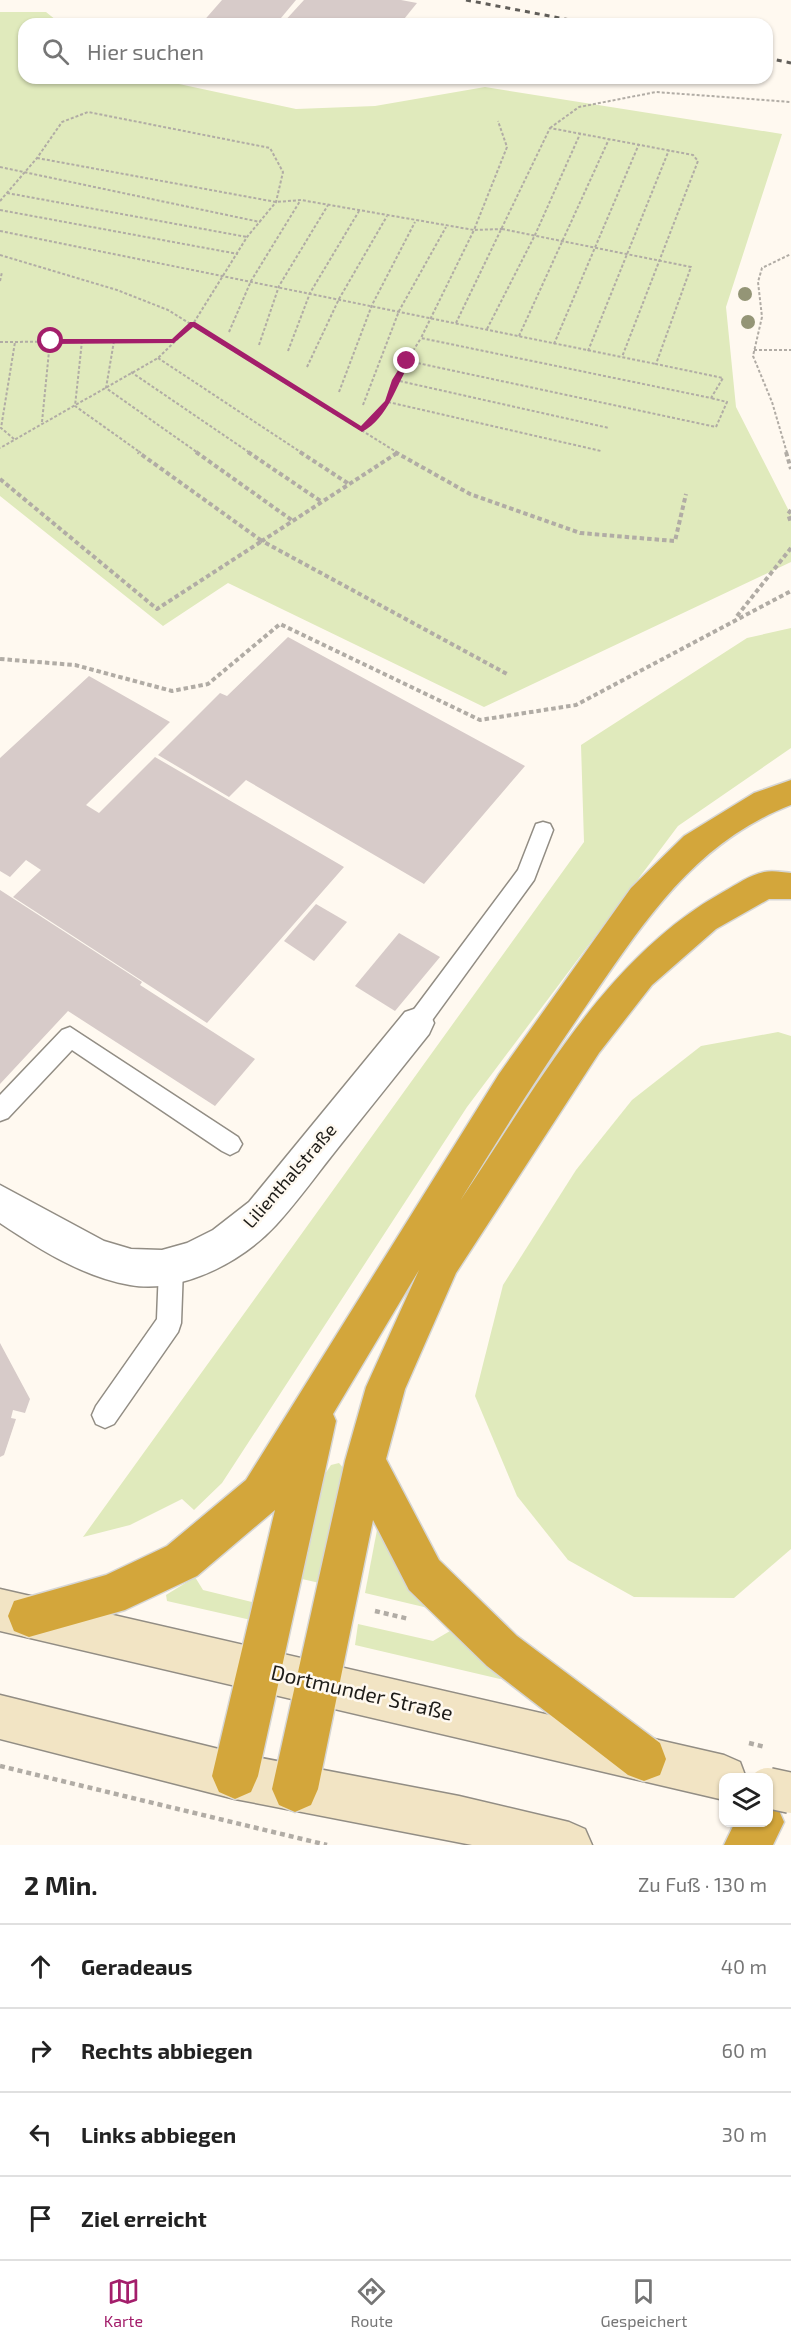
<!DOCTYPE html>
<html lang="de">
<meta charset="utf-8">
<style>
body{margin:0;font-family:"Exo 2",sans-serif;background:#f2f2f2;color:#222}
.controls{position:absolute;right:18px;bottom:18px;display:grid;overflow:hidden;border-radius:12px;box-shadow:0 2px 4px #0004}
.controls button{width:54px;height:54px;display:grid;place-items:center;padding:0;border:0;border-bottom:2px solid #e0e0e0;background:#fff;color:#222;font:30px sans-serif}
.stop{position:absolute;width:18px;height:18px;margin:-14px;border:4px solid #a31e6b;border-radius:50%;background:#fff}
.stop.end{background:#a31e6b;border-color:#fff;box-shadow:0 2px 6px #0008}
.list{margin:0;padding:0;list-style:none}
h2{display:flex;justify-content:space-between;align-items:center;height:78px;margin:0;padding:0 24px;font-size:26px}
h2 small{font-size:20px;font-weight:400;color:#767676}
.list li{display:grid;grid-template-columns:39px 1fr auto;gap:18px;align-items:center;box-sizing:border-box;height:84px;padding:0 24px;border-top:2px solid #e0e0e0}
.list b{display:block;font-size:22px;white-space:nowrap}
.list em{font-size:20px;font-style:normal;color:#767676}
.icon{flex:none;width:33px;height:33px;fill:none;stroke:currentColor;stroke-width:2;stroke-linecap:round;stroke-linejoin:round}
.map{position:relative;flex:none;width:791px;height:1845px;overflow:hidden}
.search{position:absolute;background:#fff;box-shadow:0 2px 4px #0004;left:18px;right:18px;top:18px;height:66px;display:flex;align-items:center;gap:15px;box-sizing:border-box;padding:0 21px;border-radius:18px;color:#767676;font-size:22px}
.sheet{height:414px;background:#fff}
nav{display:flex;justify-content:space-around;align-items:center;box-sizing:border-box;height:84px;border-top:2px solid #e0e0e0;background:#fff;font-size:16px;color:#767676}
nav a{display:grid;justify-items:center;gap:3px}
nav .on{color:#a31e6b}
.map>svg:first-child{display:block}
.green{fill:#e0eabc}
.building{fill:#d7cbc9}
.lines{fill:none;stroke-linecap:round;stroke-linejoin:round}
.lane-casing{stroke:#928d84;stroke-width:3}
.street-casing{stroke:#928d84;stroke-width:3}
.secondary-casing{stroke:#928d84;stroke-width:3}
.highway-casing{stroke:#d6d6d5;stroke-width:3}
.path-far2{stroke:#b1aca5;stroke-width:2;stroke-dasharray:3 2;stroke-linecap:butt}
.path-far1{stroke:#b1aca5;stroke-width:4;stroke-dasharray:4.5 3;stroke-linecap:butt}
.path{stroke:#b1aca5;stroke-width:4.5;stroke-dasharray:5 4;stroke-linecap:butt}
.lane{fill:#fff;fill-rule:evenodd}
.street{fill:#fff;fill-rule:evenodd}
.secondary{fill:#f2e4c4;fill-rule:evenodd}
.highway{fill:#d3a63b;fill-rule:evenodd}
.rail{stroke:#615e59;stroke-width:3;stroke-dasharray:5 5;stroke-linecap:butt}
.secondary-bridge-casing{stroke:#928d84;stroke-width:43;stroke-linecap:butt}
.secondary-bridge{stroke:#f2e4c4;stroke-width:40}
.tree{fill:#949576}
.route{fill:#a31e6b}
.labels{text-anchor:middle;stroke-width:5;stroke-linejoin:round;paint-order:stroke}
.street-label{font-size:18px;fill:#1e1c18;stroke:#fff9f0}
.near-street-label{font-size:21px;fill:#1e1c18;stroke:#fff9f0}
</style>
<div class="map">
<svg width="791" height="1845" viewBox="0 0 791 1845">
<rect width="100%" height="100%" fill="#fff9f0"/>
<g class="green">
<path d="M0 12H46L61 24H24V78H151L296 109 375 106 485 87 782 134 726 307 736 407 791 515V562L484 707 228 583 163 626 0 496Z"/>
<path d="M791 628V748L678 826 467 1107 222 1483 194 1510 182 1499 130 1525 83 1537 584 842 581 745 747 638Z"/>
<path d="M778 1032 791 1036V1549L734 1598 634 1597 568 1560 517 1496 475 1396 503 1285 576 1170 632 1100 701 1046Z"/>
<path d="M339 1463 344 1469 324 1584 302 1579 325 1474 331 1465Z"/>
<path d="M382 1529 428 1608 365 1593 377 1530Z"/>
<path d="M195 1577 203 1590 256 1603 251 1620 167 1601 166 1595Z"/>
<path d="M358 1624 433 1641 450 1631 502 1671 503 1676 500 1679 355 1645Z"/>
</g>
<g class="building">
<path d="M222 0H296L276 24H201Z"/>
<path d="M304 0H401L417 3 400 24H282Z"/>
<path d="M288 637 525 766 424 884 246 780 229 797 158 755 220 693 227 696Z"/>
<path d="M89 676 170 722 86 805 99 813 155 757 344 867 207 1023 13 897 41 870 26 860 10 877 0 871V758Z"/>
<path d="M0 890 142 982 140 985 255 1059 215 1106 68 1011 0 1084Z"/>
<path d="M316 904 347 922 314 961 284 941Z"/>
<path d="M399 933 440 957 395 1011 355 986Z"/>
<path d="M0 1343 30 1399 25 1413 13 1410 11 1418 16 1419 4 1455 0 1457Z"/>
</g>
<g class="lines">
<g class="lane-casing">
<g id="lane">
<path d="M543 822 550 824 553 830 534 880 425 1030 417 1033 409 1030 406 1023 409 1016 518 870 536 824Z"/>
<path d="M70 1027 238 1137 242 1144 238 1151 230 1155 222 1151 72 1050 8 1118 0 1121V1095L62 1030Z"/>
<path d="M171 1256 180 1260 183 1268 181 1323 178 1332 114 1424 105 1428 96 1424 92 1415 96 1406 157 1319 159 1268 162 1260Z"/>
</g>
</g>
<g class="street-casing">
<path id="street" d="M417 1008 429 1012 434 1023 429 1034C400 1070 371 1107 341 1144 320 1170 299 1200 276 1225 242 1262 181 1294 130 1285 83 1277 39 1249 0 1223V1185L104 1241 131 1249 162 1250 187 1243 213 1230 249 1202 405 1012Z"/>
</g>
<g class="secondary-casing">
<g id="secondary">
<path d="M0 1589 724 1755 740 1762 746 1778H724V1800L0 1631Z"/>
<path d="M0 1695 235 1753 459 1796 569 1822 585 1829 592 1845H472L235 1799 0 1739Z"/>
</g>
</g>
<g class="highway-casing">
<g id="highway">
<path d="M791 780V805C693 843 643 924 586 1006 542 1070 501 1134 460 1201 534 1092 604 958 723 892 736 885 749 875 764 872 772 870 782 872 791 873V899H769L716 929 652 985 599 1053 456 1273 405 1389 386 1459 439 1560 517 1636 660 1743 666 1759 660 1775 644 1781 628 1775 487 1666 409 1590 373 1520 318 1789 311 1805 295 1812 279 1805 272 1789 345 1461 366 1387 419 1270 333 1414 336 1421 258 1776 251 1792 235 1799 219 1792 212 1776 275 1510 197 1576 125 1610 29 1637 14 1631 8 1616 14 1601 106 1575 167 1546 246 1480 499 1074 631 888 684 836 754 793Z"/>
<path d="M768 1802 777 1806 784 1822 773 1845H724L735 1822H768Z"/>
</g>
</g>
<g class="path-far2">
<path d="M550 128 579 107 656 92 791 102"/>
<path d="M37 158 276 202 301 200 474 230 507 147 498 121"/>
<path d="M0 167 260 222"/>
<path d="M7 193 247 237"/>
<path d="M0 201 37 158 62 122 88 112 270 148 283 172 276 202 247 237 193 324 158 358 0 448"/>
<path d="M0 210 238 254"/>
<path d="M502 229 691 267 656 364 723 378 711 398 421 338 474 230Z"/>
<path d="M0 231 656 364"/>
<path d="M0 255 117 290 168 310 398 453"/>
<path d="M0 281 2 272"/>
<path d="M456 323 550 128 693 155 698 161 622 357"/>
<path d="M487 329 535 235 580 134"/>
<path d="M229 332 251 281 300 201"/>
<path d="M519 336 609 139"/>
<path d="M82 341 75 406 141 453"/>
<path d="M114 341 106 388 198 453"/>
<path d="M0 342 173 341"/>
<path d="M554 344 639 144"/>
<path d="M259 345 279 286 328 205"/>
<path d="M754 350H791"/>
<path d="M288 351 310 293 359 211"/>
<path d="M588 351 669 150"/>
<path d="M158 358 302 453"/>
<path d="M408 361 716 427 727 402 711 398"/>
<path d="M307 367 339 299 387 216"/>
<path d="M131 372 250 453"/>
<path d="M395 380 609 428"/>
<path d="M339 392 372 305 415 222"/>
<path d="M388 402 601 451"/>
<path d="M363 405 399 311 446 227"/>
<path d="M42 422 50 341"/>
<path d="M362 429 388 402 395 380 421 338"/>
<path d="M14 439 1 428 15 342"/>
<path d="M787 453 772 402 753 356 762 317 758 282 762 268 791 254"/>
</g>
<g class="path-far1">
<path d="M196 452 293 521"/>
<path d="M248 452 322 502"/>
<path d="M300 452 349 484"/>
<path d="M395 452 470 494 580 533 675 541 686 494"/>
<path d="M786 452 791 469"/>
<path d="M397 453 262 541 507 674"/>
<path d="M0 479 157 609 262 541 138 452"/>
<path d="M791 510 788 514 791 523"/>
<path d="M737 616 791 548"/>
<path d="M0 659 75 665 172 691 208 684 280 624 480 720 576 705 791 591"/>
</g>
<g class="path">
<path d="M375 1611 409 1619"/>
<path d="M749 1743 765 1747"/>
<path d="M0 1766 327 1845"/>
</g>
<use href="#lane" class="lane"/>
<use href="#street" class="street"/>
<use href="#secondary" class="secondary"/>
<use href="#highway" class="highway"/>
<g class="rail">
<path d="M466 0 591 24"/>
<path d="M767 58 791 63"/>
</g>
<g class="secondary-bridge-casing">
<path id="secondary-bridge" d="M768 1788 791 1793"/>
</g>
<use href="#secondary-bridge" class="secondary-bridge"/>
</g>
<g class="tree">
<circle cx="745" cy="294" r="7"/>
<circle cx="748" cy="322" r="7"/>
</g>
<path class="route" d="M190 322H195L361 426 385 401 392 380 405 359 411 361C396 385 389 417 362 432L193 327 174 343 51 344 47 341 51 339H172Z"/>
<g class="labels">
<g class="street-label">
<text transform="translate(290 1176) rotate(-49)" y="6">Lilienthalstraße</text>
</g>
<g class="near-street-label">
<text transform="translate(362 1693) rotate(13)" y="7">Dortmunder Straße</text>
</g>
</g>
</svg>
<div class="controls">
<button><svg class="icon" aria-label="layers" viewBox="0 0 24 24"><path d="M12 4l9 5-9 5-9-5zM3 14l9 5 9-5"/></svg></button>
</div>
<div class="stop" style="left:51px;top:341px"></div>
<div class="stop end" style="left:407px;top:361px"></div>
<div class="search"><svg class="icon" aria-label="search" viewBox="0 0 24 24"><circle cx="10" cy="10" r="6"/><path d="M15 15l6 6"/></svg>Hier suchen</div>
</div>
<section class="sheet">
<h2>2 Min.<small>Zu Fuß · 130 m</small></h2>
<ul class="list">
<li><svg class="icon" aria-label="ahead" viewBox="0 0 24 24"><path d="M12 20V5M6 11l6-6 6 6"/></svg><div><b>Geradeaus</b></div><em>40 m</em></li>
<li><svg class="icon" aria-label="right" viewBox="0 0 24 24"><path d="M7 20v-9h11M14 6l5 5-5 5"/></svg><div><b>Rechts abbiegen</b></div><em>60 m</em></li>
<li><svg class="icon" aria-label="left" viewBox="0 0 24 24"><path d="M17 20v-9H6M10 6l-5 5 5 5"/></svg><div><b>Links abbiegen</b></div><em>30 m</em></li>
<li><svg class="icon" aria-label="arrive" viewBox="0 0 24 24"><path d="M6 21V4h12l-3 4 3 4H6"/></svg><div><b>Ziel erreicht</b></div></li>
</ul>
</section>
<nav>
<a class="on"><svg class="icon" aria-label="map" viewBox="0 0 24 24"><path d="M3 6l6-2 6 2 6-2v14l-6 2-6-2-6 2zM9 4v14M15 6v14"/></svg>Karte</a>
<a><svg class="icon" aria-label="directions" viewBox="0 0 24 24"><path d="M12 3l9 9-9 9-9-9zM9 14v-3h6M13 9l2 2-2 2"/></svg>Route</a>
<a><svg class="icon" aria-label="saved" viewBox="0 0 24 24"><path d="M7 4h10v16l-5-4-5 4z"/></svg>Gespeichert</a>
</nav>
